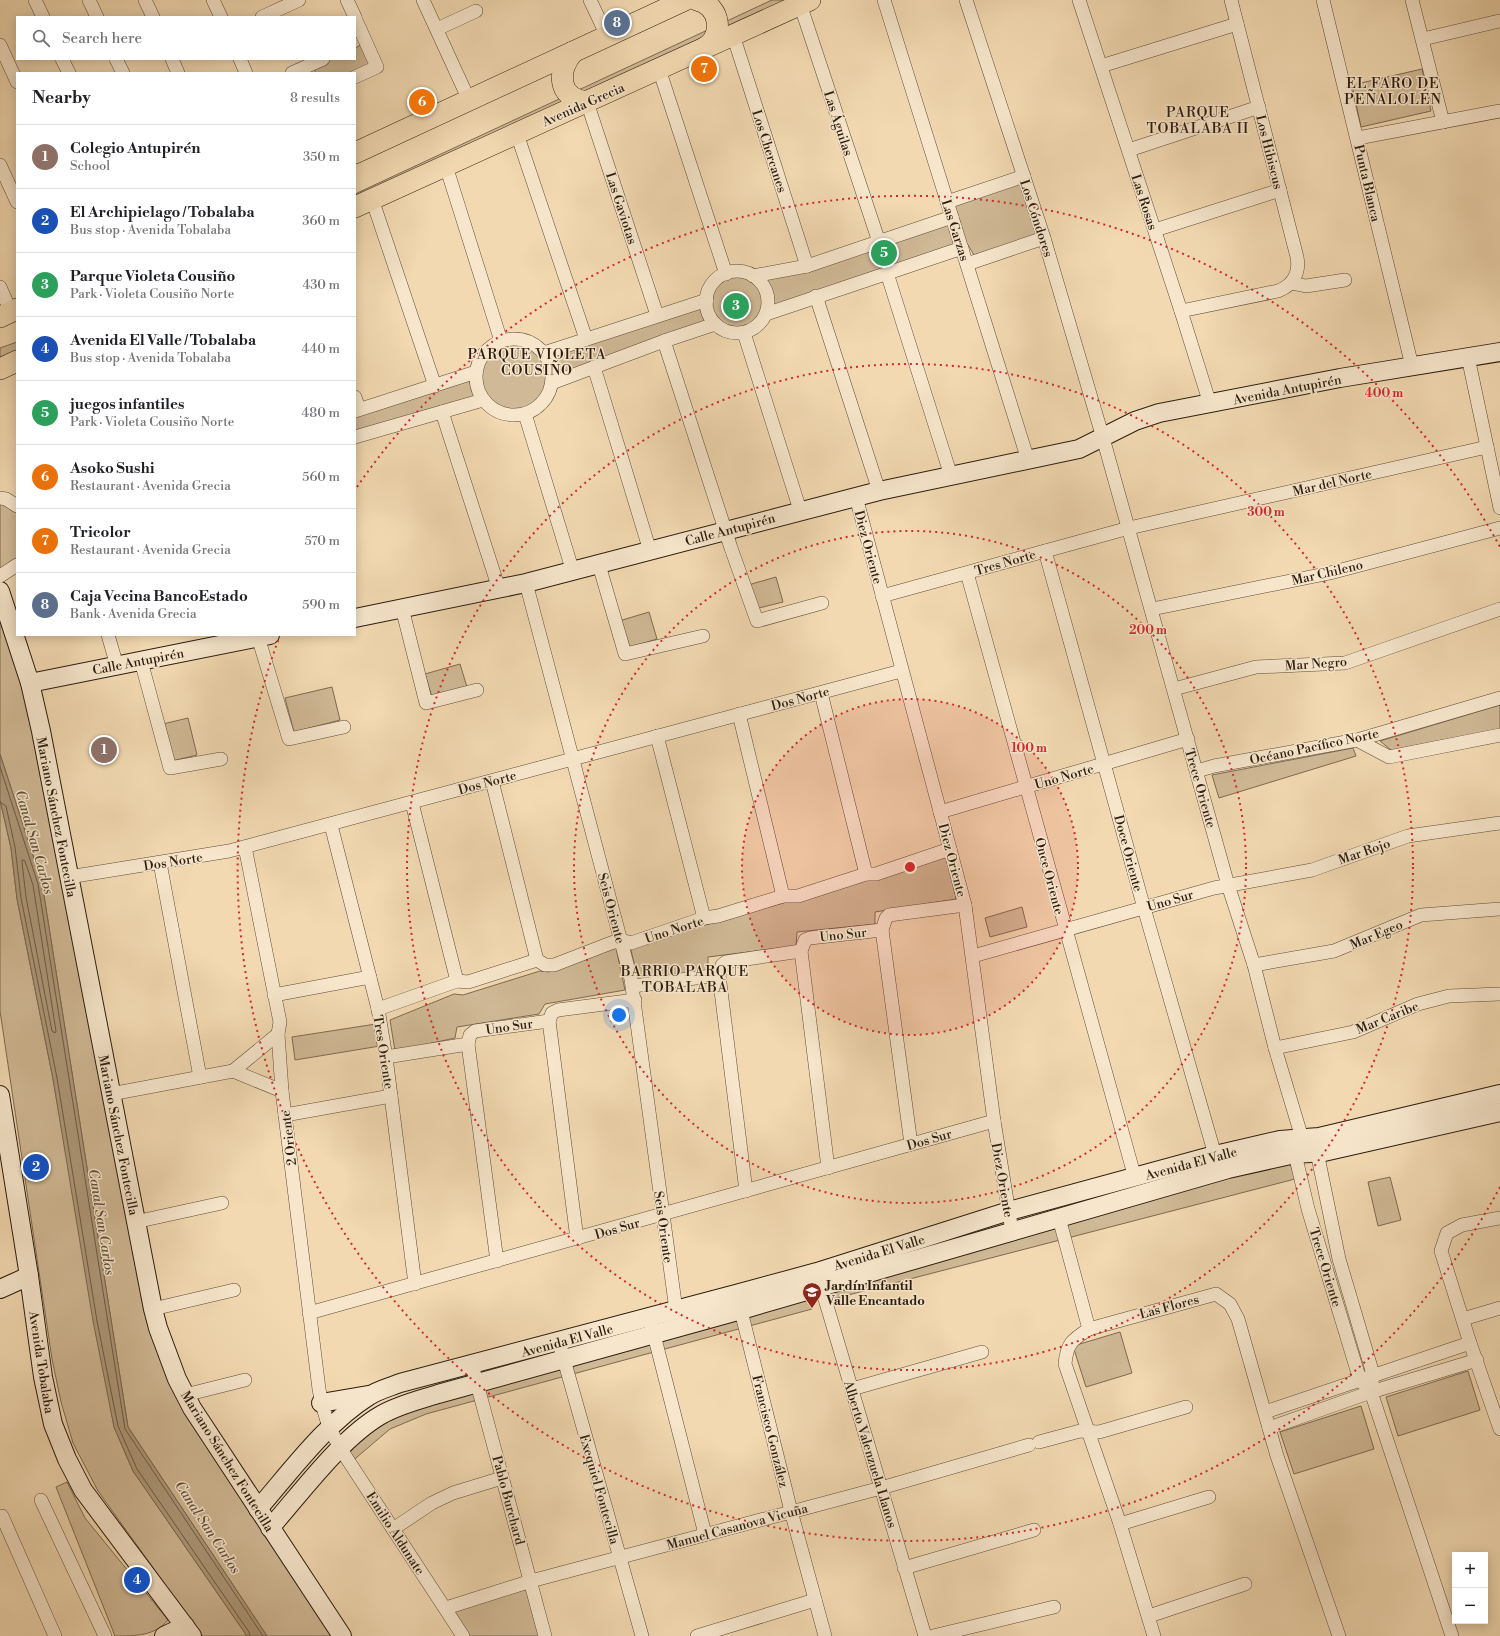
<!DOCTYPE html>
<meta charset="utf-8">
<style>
body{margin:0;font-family:"Libre Bodoni",serif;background:#f6f6f6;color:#202124}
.controls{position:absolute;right:12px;bottom:12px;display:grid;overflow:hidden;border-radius:0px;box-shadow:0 2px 10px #0003}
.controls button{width:36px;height:36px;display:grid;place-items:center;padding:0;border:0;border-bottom:1px solid #e0e0e0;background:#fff;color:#202124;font:20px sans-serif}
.you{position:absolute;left:619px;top:1015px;width:14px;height:14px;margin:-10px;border:3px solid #fff;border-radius:50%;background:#1a73e8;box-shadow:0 0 0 6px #1a73e833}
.badge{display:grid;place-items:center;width:26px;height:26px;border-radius:50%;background:#0f766e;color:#fff;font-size:13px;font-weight:700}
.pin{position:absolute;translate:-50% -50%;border:2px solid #fff;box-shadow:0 1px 4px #0006}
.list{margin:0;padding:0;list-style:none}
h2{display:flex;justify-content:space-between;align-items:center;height:52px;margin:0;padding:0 16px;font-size:17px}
h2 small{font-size:13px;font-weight:400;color:#757577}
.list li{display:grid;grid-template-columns:26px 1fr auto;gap:12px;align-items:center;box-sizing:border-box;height:64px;padding:0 16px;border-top:1px solid #e0e0e0}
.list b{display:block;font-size:15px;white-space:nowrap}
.list p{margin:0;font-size:13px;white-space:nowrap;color:#757577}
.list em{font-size:13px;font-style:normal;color:#757577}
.icon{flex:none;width:22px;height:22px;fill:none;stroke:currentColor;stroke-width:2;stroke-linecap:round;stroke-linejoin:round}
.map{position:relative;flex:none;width:1500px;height:1636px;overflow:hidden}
.search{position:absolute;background:#fff;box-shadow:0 2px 10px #0003;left:16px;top:16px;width:340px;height:44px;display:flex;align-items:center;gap:10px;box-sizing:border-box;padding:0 14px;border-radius:0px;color:#757577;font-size:15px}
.panel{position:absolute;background:#fff;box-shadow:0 2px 10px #0003;left:16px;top:72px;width:340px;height:564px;border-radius:0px}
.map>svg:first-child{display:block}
.green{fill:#d0b996;stroke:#7e6a53}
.water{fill:#ae997a;stroke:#7a6750}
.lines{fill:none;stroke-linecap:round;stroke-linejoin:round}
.shore{stroke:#6c5a45;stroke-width:1}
.street-casing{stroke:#5d4b38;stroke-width:14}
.secondary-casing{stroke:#2b1c10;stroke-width:20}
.primary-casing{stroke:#2b1c10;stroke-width:22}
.street{stroke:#f7e6cc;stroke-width:13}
.secondary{stroke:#f7e6cc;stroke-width:18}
.primary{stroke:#f2d9b1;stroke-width:21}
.ring{fill:none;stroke:#d62828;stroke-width:2;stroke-dasharray:2 4}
.labels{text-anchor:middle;stroke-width:3;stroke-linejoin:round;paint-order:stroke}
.street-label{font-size:13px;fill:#2b1c10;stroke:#f7e6cc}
.poi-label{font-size:13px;font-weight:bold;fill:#2b1c10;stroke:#f7e6cc;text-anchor:start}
.neighbourhood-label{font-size:14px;letter-spacing:1px;fill:#2b1c10;stroke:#f7e6cc}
.water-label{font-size:14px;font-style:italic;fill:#5f4e3a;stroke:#f7e6cc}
.centre{fill:#d62828;stroke:#f7e6cc;stroke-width:2}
.ring-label{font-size:12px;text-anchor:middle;font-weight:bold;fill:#d62828;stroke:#f7e6cc;stroke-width:3;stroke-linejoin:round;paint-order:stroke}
</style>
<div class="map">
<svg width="1500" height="1636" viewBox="0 0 1500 1636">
<rect width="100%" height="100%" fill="#f2d9b1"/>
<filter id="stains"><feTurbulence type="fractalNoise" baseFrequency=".005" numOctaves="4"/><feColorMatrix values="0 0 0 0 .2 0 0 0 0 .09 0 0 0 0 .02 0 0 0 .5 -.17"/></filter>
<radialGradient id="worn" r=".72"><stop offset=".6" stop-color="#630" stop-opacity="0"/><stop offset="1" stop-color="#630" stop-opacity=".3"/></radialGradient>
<g class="green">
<path d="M772 0H790L355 203V194Z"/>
<path d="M363 44 373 67 355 73H316L313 67 331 59H355V48Z"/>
<path d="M1422 69 1431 111 1361 127 1352 85Z"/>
<path d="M1022 179 1040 235 974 255 968 245 762 313C753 332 734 334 718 322L548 382C536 414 511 419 486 397L355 435V413L480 373C482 368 484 360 488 356 505 337 523 341 541 356L710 300C715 279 731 271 751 279L956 219 954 204Z"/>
<path d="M17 342V356L0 363V348Z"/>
<path d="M0 503 17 513V557L12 563 0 569Z"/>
<path d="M776 577 783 602 755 609 748 585Z"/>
<path d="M0 611 22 686 63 873 103 1084 125 1212 144 1296 171 1384 336 1636H267L128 1427 42 883 0 754Z"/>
<path d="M649 612 657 639 627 648 619 621Z"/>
<path d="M460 664 467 687 432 697 425 674Z"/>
<path d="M332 687 340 720 294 732 285 698Z"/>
<path d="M1500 705V729L1391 750 1380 741Z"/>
<path d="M188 718 197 755 172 761 163 724Z"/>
<path d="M1353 748 1356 756 1219 798 1212 775Z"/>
<path d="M0 800 11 848 17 899 53 1079 114 1427 133 1471 247 1636H202L98 1491 73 1443 61 1402 52 1359 0 1011Z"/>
<path d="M947 857 956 899 875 912V924L797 932 796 946 708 957V973L639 983 630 946Z"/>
<path d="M1022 907 1027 927 990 937 985 918Z"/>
<path d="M616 948 625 990 545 1004 539 1014 457 1027 455 1038 395 1051 390 1020 454 994 463 995 540 971 549 972Z"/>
<path d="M376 1024 380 1046 295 1060 292 1037Z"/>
<path d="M1289 1160 1295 1179 825 1301 821 1286Z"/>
<path d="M1390 1177 1401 1220 1378 1226 1368 1182Z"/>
<path d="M806 1292 812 1309 426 1414 390 1429 350 1463 340 1448 381 1415Z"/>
<path d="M1120 1332 1132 1373 1086 1387 1073 1346Z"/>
<path d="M1468 1371 1480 1410 1398 1436 1386 1397Z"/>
<path d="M1361 1406 1374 1449 1294 1474 1280 1432Z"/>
<path d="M67 1482 85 1518 168 1620C155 1636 135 1636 115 1636L56 1487Z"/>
<path d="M531 1581 545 1636H463L446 1608Z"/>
</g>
<path class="water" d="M0 754 42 883 128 1427 267 1636H247L133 1471 114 1427 93 1321 53 1079 17 899 11 848 0 800Z"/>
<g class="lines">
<g class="shore">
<path d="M0 767 38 884 125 1429 263 1636"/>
<path d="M0 802 6 806 15 847 21 898 57 1078 97 1321 118 1426 137 1469 249 1632 250 1636"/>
<path d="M23 860 25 861 33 885 56 1031 55 1033 52 1031 26 897 22 862Z"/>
</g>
<g class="street-casing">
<g id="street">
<path d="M35 0 43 17"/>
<path d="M89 0 97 17"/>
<path d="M145 0 153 17"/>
<path d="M213 0 221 17"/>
<path d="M347 0 355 17"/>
<path d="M423 0 469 100"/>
<path d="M590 0 607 36"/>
<path d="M884 0 1028 460"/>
<path d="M966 0 1044 238 1103 438 1228 885 1254 965 1275 1048 1302 1138 1317 1152 1339 1259 1373 1374 1371 1392 1452 1636"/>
<path d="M1079 0 1181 311 1210 404"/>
<path d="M1323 0 1412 366"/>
<path d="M1412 0 1443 122"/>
<path d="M800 4 879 242"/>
<path d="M262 17 299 0"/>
<path d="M355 18 377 67 355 77"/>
<path d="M437 29 476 11"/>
<path d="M733 35 807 266"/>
<path d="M1423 39 1499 21"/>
<path d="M0 45 17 82"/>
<path d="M62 59 69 73"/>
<path d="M116 59 123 73"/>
<path d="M172 59 178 73"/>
<path d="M240 59 246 73"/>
<path d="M1101 66 1237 24"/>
<path d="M659 69 726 274"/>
<path d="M292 73 323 59"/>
<path d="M587 102 657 315"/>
<path d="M517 134 586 339"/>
<path d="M1358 138 1500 111"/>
<path d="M1129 150 1259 107"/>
<path d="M0 165 17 202"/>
<path d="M446 166 501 341"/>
<path d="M372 199 435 386"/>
<path d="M947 202 1024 176"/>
<path d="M1155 230 1280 190"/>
<path d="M967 264 1044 238"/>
<circle cx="737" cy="302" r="31"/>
<path d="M887 273 951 476"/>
<path d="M753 276 807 266 952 217"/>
<path d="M1291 283 1306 286 1345 280"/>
<path d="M0 287 11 312"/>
<path d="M816 296 879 491"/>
<path d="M1181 311 1278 291C1293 285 1300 273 1297 257L1231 0"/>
<path d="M766 314 962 248"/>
<path d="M744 333 800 510"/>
<circle cx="514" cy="377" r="38"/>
<path d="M664 341 731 548 757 621 822 603"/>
<path d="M544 353 707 300"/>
<path d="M1468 357 1500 508"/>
<path d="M594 367 650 551"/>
<path d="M552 383 664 341 715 324"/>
<path d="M355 397 359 409"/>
<path d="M355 411 476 372"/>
<path d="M442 412 499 589"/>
<path d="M525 414 573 572"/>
<path d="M355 437 483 400"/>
<path d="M856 497 965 905 994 1121 1012 1231"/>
<path d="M0 498 6 499 17 506"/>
<path d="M1045 551 1144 908 1215 1155"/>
<path d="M599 565 625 654 703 636"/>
<path d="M967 573 1135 1178"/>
<path d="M0 576 17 565"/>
<path d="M526 583 631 979 676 1310"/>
<path d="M882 596 1129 528 1487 447"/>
<path d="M402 608 426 703 477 690"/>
<path d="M1152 609 1330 573 1500 528"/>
<path d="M108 635 117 666"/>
<path d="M258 637 289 739 344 727"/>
<path d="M141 661 170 768 221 759"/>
<path d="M1174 689 1256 667 1345 663 1500 609"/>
<path d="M821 693 866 874"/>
<path d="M739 714 783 896"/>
<path d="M657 736 704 918"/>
<path d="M1357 740 1389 757 1500 735"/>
<path d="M1197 771 1214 766 1357 740 1500 698"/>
<path d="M492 781 537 960"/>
<path d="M412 803 457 981"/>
<path d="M940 812 1188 739"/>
<path d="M331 825 378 1009 386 1057 415 1284"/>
<path d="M245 847 280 1022 278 1034 282 1091 319 1389C322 1411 329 1429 340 1448L463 1636"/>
<path d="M160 863 200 1077"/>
<path d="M69 877 229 851 901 671"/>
<path d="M973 956 1214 888 1312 870 1408 836 1500 823"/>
<path d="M537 960 545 965H554L611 943 621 940 631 943 704 918 718 916 783 896H798L866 874H876L950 849"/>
<path d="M1254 965 1334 951 1421 915 1500 909"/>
<path d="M633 986 719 975"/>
<path d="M274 995 370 977"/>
<path d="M378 1009 457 981 468 982 537 960"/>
<path d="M549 1021 577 1239"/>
<path d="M549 1021 552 1013 558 1010 635 1000"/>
<path d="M1275 1048 1353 1032 1418 1004 1449 996 1500 994"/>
<path d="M386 1057 468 1044"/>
<path d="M233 1071 282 1091"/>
<path d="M111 1094 233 1071 278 1034"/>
<path d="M285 1115 391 1096"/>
<path d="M911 1144 882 930 886 918 889 915 965 905"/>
<path d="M1299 1146 1295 1154 1308 1209 1360 1380 1371 1392"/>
<path d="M828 1168 801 951 805 940 810 938 882 930"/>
<path d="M746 1191 719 975 722 965 726 962 801 951"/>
<path d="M1059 1218 1089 1329"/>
<path d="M1500 1218 1462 1225 1447 1233 1441 1251 1470 1343 1500 1429"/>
<path d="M135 1222 222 1203"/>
<path d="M497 1261 468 1044 470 1035 475 1031 549 1021"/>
<path d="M819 1279 925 1636"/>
<path d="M739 1303 791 1511 825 1636"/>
<path d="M153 1309 234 1290"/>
<path d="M309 1313 994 1121"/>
<path d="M1463 1319 1500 1308"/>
<path d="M652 1327 705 1534"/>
<path d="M559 1342 642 1636"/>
<path d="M472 1365 545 1636"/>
<path d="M852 1389 982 1352"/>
<path d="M185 1395 245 1380"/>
<path d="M1265 1412 1470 1343"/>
<path d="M1269 1428 1371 1392 1477 1360"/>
<path d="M1039 1442 1080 1431 1099 1432 1186 1407"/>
<path d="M41 1500 105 1636"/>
<path d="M2 1516 55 1636"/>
<path d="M1120 1524 1209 1497"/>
<path d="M393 1529 432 1503 453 1493 502 1478"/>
<path d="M904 1568 1034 1530"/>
<path d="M446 1608 531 1581 881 1488 1029 1445"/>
<path d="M1149 1616 1245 1584"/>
<path d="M697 1636 815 1600"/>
<path d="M933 1636 1054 1607"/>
<path d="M1154 1636 1120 1524 1065 1364C1067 1343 1072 1340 1089 1329L1216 1294 1230 1304 1238 1319 1277 1456 1339 1636"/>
</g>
</g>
<g class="secondary-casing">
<g id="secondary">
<path d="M0 591 30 683 41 731 153 1309 158 1328 177 1379 192 1408 342 1636"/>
<path d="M355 618 526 583 879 491 1079 449 1135 421 1159 413 1340 378 1500 352"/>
<path d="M30 683 270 635"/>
<path d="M0 1095 29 1276 43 1377 53 1424 67 1459 83 1490 192 1636"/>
<path d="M0 1289 29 1276"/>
<path d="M321 1403 368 1395"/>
<path d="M258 1509C291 1471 326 1423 369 1396 378 1390 390 1387 400 1383L736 1294 817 1272 1009 1211 1215 1155 1280 1140 1319 1137 1500 1094"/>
<path d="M270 1528C301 1493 341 1438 381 1415 398 1405 419 1400 438 1394L741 1310 1228 1169 1295 1154 1324 1152 1500 1112"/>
<path d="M164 1636 185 1626"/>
</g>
</g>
<g class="primary-casing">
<g id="primary">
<path d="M697 0C721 6 725 37 703 49"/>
<path d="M573 52C557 71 557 98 587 102"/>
<path d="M355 153 685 0"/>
<path d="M355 207 810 0"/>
<path d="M0 317 17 309"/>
<path d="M0 369 17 361"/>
</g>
</g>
<use href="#street" class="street"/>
<use href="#secondary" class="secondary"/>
<use href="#primary" class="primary"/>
</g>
<circle cx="910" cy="867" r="168" fill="#d62828" fill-opacity=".12"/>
<g class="ring">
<circle cx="910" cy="867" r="168"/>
<circle cx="910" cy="867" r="336"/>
<circle cx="910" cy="867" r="503"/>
<path d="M1500 1187A671 671 0 0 1 279 638M357 487A671 671 0 0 1 1500 547"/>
</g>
<defs>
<g id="school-pin" transform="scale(1)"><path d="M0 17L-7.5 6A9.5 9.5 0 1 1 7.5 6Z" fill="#8f2418" stroke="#f7e6cc"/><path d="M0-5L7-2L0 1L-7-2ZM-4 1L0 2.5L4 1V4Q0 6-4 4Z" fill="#fff"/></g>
</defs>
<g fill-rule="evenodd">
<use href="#school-pin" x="812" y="1292"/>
</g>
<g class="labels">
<g class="street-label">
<text transform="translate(583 104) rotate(-24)" y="5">Avenida Grecia</text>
<text transform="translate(839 123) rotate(72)" y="5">Las Águilas</text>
<text transform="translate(770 151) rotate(72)" y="5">Los Chercanes</text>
<text transform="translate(1270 152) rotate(76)" y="5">Los Hibiscus</text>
<text transform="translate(1368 183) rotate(77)" y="5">Punta Blanca</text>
<text transform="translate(1145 202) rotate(72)" y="5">Las Rosas</text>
<text transform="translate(622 208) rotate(72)" y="5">Las Gaviotas</text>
<text transform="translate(1037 218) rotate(72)" y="5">Los Cóndores</text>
<text transform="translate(956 230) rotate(72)" y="5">Las Garzas</text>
<text transform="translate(1287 389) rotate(-11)" y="5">Avenida Antupirén</text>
<text transform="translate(1332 482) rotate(-13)" y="5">Mar del Norte</text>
<text transform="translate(730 529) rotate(-15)" y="5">Calle Antupirén</text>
<text transform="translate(869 547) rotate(75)" y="5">Diez Oriente</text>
<text transform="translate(1005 562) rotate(-16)" y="5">Tres Norte</text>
<text transform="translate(1327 572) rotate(-13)" y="5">Mar Chileno</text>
<text transform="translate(138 661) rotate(-11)" y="5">Calle Antupirén</text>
<text transform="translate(1316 663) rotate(-4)" y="5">Mar Negro</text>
<text transform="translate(800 698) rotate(-15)" y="5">Dos Norte</text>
<text transform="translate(1314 746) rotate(-12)" y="5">Océano Pacífico Norte</text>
<text transform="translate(1064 776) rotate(-16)" y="5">Uno Norte</text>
<text transform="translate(487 782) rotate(-15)" y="5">Dos Norte</text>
<text transform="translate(1201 788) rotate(74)" y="5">Trece Oriente</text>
<text transform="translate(57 817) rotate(79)" y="5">Mariano Sánchez Fontecilla</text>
<text transform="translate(1364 851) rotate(-19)" y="5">Mar Rojo</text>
<text transform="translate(1129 853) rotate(75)" y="5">Doce Oriente</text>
<text transform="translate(953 860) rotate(75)" y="5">Diez Oriente</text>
<text transform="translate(173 861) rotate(-9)" y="5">Dos Norte</text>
<text transform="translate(1050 876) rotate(75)" y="5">Once Oriente</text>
<text transform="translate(1170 900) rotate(-16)" y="5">Uno Sur</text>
<text transform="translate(612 908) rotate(75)" y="5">Seis Oriente</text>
<text transform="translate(674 929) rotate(-18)" y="5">Uno Norte</text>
<text transform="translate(843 934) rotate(-6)" y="5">Uno Sur</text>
<text transform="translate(1376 934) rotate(-23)" y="5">Mar Egeo</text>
<text transform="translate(1387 1017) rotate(-22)" y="5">Mar Caribe</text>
<text transform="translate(509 1026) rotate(-8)" y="5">Uno Sur</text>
<text transform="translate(384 1052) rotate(81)" y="5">Tres Oriente</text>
<text transform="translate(119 1135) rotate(79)" y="5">Mariano Sánchez Fontecilla</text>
<text transform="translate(288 1138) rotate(-97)" y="5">2 Oriente</text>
<text transform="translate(929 1139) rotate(-16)" y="5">Dos Sur</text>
<text transform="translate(1191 1163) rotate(-15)" y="5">Avenida El Valle</text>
<text transform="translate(1003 1180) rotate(80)" y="5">Diez Oriente</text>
<text transform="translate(664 1227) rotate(82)" y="5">Seis Oriente</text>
<text transform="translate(617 1228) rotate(-16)" y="5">Dos Sur</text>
<text transform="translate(879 1252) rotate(-17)" y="5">Avenida El Valle</text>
<text transform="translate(1326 1267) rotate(73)" y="5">Trece Oriente</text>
<text transform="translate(1169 1306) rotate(-15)" y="5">Las Flores</text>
<text transform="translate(567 1340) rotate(-15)" y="5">Avenida El Valle</text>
<text transform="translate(42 1362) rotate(81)" y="5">Avenida Tobalaba</text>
<text transform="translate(771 1431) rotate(76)" y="5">Francisco González</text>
<text transform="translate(871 1454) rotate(73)" y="5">Alberto Valenzuela Llanos</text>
<text transform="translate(228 1461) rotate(58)" y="5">Mariano Sánchez Fontecilla</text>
<text transform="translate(600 1489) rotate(74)" y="5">Exequiel Fontecilla</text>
<text transform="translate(509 1500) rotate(75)" y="5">Pablo Burchard</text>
<text transform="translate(737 1526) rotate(-15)" y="5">Manuel Casanova Vicuña</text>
<text transform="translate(396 1533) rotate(57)" y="5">Emilio Aldunate</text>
</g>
<g class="poi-label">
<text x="826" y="1290">Jardín Infantil<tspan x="826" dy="15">Valle Encantado</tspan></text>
</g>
<g class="neighbourhood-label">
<text x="1393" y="88">EL FARO DE<tspan x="1393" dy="16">PEÑALOLÉN</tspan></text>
<text x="1198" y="117">PARQUE<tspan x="1198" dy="16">TOBALABA II</tspan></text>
<text x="537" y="359">PARQUE VIOLETA<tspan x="537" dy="16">COUSIÑO</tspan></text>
<text x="685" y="976">BARRIO PARQUE<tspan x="685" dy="16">TOBALABA</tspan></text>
</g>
<g class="water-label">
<text transform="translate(35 842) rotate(74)" y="5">Canal San Carlos</text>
<text transform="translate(102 1222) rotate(81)" y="5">Canal San Carlos</text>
<text transform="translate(208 1527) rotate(57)" y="5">Canal San Carlos</text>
</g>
</g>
<circle cx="910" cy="867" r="6" class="centre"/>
<g class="ring-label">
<text x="1384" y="397">400 m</text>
<text x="1266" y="516">300 m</text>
<text x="1148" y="634">200 m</text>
<text x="1029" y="752">100 m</text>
</g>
<rect width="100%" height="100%" filter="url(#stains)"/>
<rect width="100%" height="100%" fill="url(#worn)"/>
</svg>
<div class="controls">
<button>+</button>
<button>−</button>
</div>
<div class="you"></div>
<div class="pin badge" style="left:104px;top:750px;background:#8d6e63">1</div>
<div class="pin badge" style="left:36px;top:1167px;background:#1a4fb4">2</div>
<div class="pin badge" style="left:736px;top:306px;background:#2e9e5b">3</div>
<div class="pin badge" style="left:137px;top:1580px;background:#1a4fb4">4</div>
<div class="pin badge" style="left:884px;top:253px;background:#2e9e5b">5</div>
<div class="pin badge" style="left:422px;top:102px;background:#e8710a">6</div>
<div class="pin badge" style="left:704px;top:69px;background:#e8710a">7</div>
<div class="pin badge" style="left:617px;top:23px;background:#5c6f8a">8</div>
<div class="search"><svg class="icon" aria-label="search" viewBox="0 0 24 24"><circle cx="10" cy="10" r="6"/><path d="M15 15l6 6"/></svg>Search here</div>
<section class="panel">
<h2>Nearby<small>8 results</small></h2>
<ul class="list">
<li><span class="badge" style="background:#8d6e63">1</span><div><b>Colegio Antupirén</b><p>School</p></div><em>350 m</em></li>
<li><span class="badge" style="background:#1a4fb4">2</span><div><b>El Archipielago / Tobalaba</b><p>Bus stop · Avenida Tobalaba</p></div><em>360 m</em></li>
<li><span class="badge" style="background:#2e9e5b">3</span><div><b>Parque Violeta Cousiño</b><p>Park · Violeta Cousiño Norte</p></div><em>430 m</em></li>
<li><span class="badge" style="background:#1a4fb4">4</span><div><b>Avenida El Valle / Tobalaba</b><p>Bus stop · Avenida Tobalaba</p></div><em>440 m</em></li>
<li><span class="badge" style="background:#2e9e5b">5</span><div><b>juegos infantiles</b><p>Park · Violeta Cousiño Norte</p></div><em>480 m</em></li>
<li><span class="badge" style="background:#e8710a">6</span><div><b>Asoko Sushi</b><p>Restaurant · Avenida Grecia</p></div><em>560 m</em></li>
<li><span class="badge" style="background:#e8710a">7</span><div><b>Tricolor</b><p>Restaurant · Avenida Grecia</p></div><em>570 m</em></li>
<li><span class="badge" style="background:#5c6f8a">8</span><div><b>Caja Vecina BancoEstado</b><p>Bank · Avenida Grecia</p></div><em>590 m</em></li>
</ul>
</section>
</div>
